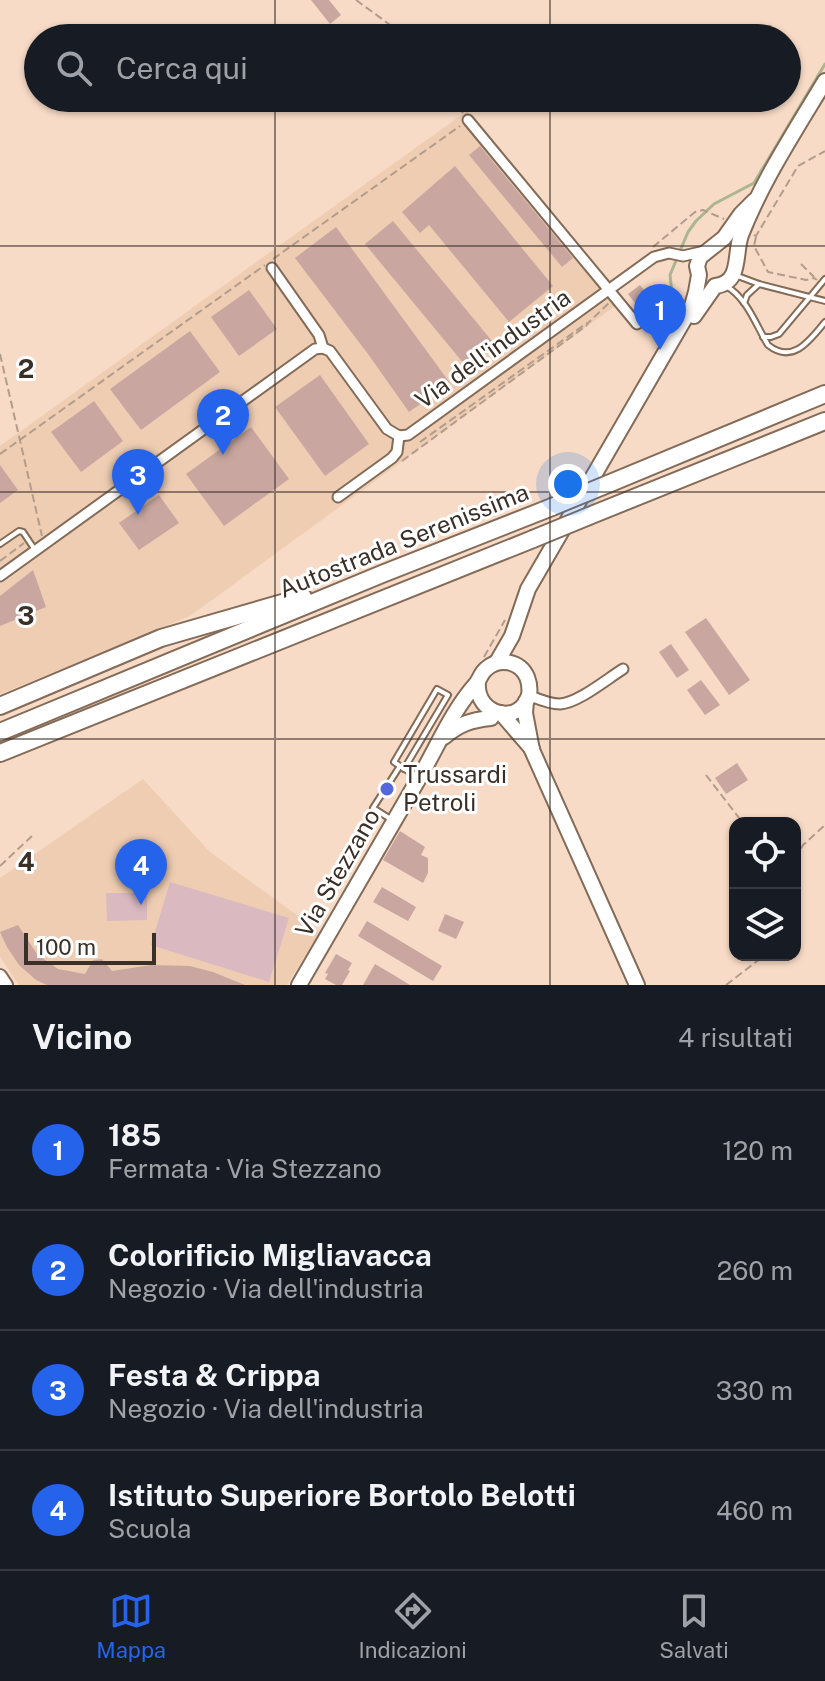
<!DOCTYPE html>
<html lang="it">
<meta charset="utf-8">
<style>
body{margin:0;font-family:"Public Sans",sans-serif;background:#20242c;color:#f1f3f6}
.controls{position:absolute;right:24px;bottom:24px;display:grid;overflow:hidden;border-radius:16px;box-shadow:0 2px 6px #0004}
.controls button{width:72px;height:72px;display:grid;place-items:center;padding:0;border:0;border-bottom:2px solid #363941;background:#171b24;color:#f1f3f6;font:40px sans-serif}
.scale{position:absolute;left:24px;bottom:20px;width:132px;box-sizing:border-box;padding-left:8px;border:4px solid #3a3028;border-top:0;font-size:22px;line-height:28px;white-space:nowrap;color:#3a3028;-webkit-text-stroke:6px #fff;paint-order:stroke}
.you{position:absolute;left:568px;top:484px;width:28px;height:28px;margin:-20px;border:6px solid #fff;border-radius:50%;background:#1a73e8;box-shadow:0 0 0 12px #1a73e833}
.badge{display:grid;place-items:center;width:52px;height:52px;border-radius:50%;background:#2563eb;color:#fff;font-size:26px;font-weight:700}
.pin{position:absolute;translate:-50% -66px;filter:drop-shadow(0 2px 4px #0008)}
.pin::after{content:'';position:absolute;top:42px;width:28px;height:24px;background:inherit;clip-path:polygon(0 0,100% 0,50% 100%)}
.list{margin:0;padding:0;list-style:none}
h2{display:flex;justify-content:space-between;align-items:center;height:104px;margin:0;padding:0 32px;font-size:34px}
h2 small{font-size:26px;font-weight:400;color:#9ea1a6}
.list li{display:grid;grid-template-columns:52px 1fr auto;gap:24px;align-items:center;box-sizing:border-box;height:120px;padding:0 32px;border-top:2px solid #363941}
.list b{display:block;font-size:30px;white-space:nowrap}
.list p{margin:0;font-size:26px;white-space:nowrap;color:#9ea1a6}
.list em{font-size:26px;font-style:normal;color:#9ea1a6}
.icon{flex:none;width:44px;height:44px;fill:none;stroke:currentColor;stroke-width:2;stroke-linecap:round;stroke-linejoin:round}
.map{position:relative;flex:none;width:825px;height:985px;overflow:hidden}
.search{position:absolute;background:#171b24;box-shadow:0 2px 6px #0004;left:24px;right:24px;top:24px;height:88px;display:flex;align-items:center;gap:20px;box-sizing:border-box;padding:0 28px;border-radius:44px;color:#9ea1a6;font-size:30px}
.sheet{height:584px;background:#171b24}
nav{display:flex;justify-content:space-around;align-items:center;box-sizing:border-box;height:112px;border-top:2px solid #363941;background:#171b24;font-size:22px;color:#9ea1a6}
nav a{display:grid;justify-items:center;gap:4px}
nav .on{color:#2563eb}
.map>svg:first-child{display:block}
.built{fill:#eecdb3}
.green{fill:#dab9c1}
.lines{fill:none;stroke-linecap:round;stroke-linejoin:round}
.stream{stroke:#acb591;stroke-width:3}
.building{fill:#c9a7a0}
.lane-casing{stroke:#836b58;stroke-width:8}
.street-casing{stroke:#836b58;stroke-width:13}
.secondary-casing{stroke:#836b58;stroke-width:16}
.primary-casing{stroke:#836b58;stroke-width:18}
.highway-casing{stroke:#836b58;stroke-width:20}
.path{stroke:#b29c8c;stroke-width:2;stroke-dasharray:8 4;stroke-linecap:butt}
.lane{stroke:#fff;stroke-width:4}
.street{stroke:#fff;stroke-width:9}
.secondary{stroke:#fff;stroke-width:12}
.primary{stroke:#fff;stroke-width:14}
.highway{stroke:#fff;stroke-width:16}
.highway-bridge-casing{stroke:#836b58;stroke-width:20;stroke-linecap:butt}
.highway-bridge{stroke:#fff;stroke-width:16}
.grid{fill:none;stroke:#3a3028;stroke-width:2;stroke-opacity:0.55}
.poi-dot{fill:#5666dc;stroke:#fff;stroke-width:3}
.labels{text-anchor:middle;stroke-width:6;stroke-linejoin:round;paint-order:stroke}
.street-label{font-size:24px;fill:#3a3028;stroke:#fff}
.poi-label{font-size:24px;fill:#3a3028;stroke:#fff;text-anchor:start}
.grid-label{font-size:26px;text-anchor:middle;font-weight:bold;fill:#3a3028;stroke:#fff;stroke-width:6;stroke-linejoin:round;paint-order:stroke}
</style>
<div class="map">
<svg width="825" height="985" viewBox="0 0 825 985">
<rect width="100%" height="100%" fill="#f7dbc6"/>
<g class="built">
<path d="M467 111 622 301 190 616 0 694V446Z"/>
<path d="M143 779 210 852 320 932 287 985H19L0 957V878Z"/>
</g>
<g class="green">
<path d="M170 882 289 918 269 982 151 945Z"/>
<path d="M106 893H147V920L107 921Z"/>
</g>
<g class="lines">
<path class="stream" d="M678 311 672 293 670 275 688 232 696 221 714 204 754 183 825 64"/>
</g>
<g class="building">
<path d="M311 0H329L341 15 330 24Z"/>
<path d="M480 146 573 258 562 267 469 155Z"/>
<path d="M455 166 553 286 509 322 429 225 420 233 402 212Z"/>
<path d="M393 221 492 341 464 364 365 244Z"/>
<path d="M336 227 450 383 409 412 368 354 295 258Z"/>
<path d="M640 285 654 302 642 312 628 294Z"/>
<path d="M249 290 277 329 239 356 211 317Z"/>
<path d="M190 331 220 372 141 430 110 389Z"/>
<path d="M320 375 369 444 325 476 275 407Z"/>
<path d="M94 401 123 441 81 472 51 432Z"/>
<path d="M251 427 289 479 224 526 186 474Z"/>
<path d="M0 465 18 490 0 503Z"/>
<path d="M159 495 179 523 139 550 119 523Z"/>
<path d="M33 570 46 607 0 626V596Z"/>
<path d="M706 618 750 680 729 695 685 632Z"/>
<path d="M671 644 689 670 677 678 659 652Z"/>
<path d="M701 680 720 705 705 715 687 690Z"/>
<path d="M737 763 748 780 726 794 715 778Z"/>
<path d="M400 831 425 847 421 855 428 858V873L423 883 383 860Z"/>
<path d="M382 887 416 907 408 921 373 902Z"/>
<path d="M445 914 464 922 456 939 438 931Z"/>
<path d="M367 921 442 966 433 981 358 936Z"/>
<path d="M18 925 37 954 58 969 85 974 93 960 102 959 112 971 151 965 190 966 213 972 245 985H47L36 980 19 965 7 947 0 932Z"/>
<path d="M336 954 352 963 348 970 350 971 342 985H336L325 979 328 974 325 973Z"/>
<path d="M375 964 397 977 410 985H363Z"/>
</g>
<g class="lines">
<g class="lane-casing">
<g id="lane">
<path d="M735 275 759 284 825 301"/>
<path d="M726 286C747 298 756 325 768 345 793 365 810 340 825 322"/>
<path d="M744 303 747 295 759 284"/>
<path d="M763 337H771L779 334 825 279"/>
<path d="M0 544 19 531 23 532 35 550"/>
<path d="M400 766 394 762 437 689 448 695 404 769"/>
<path d="M392 820 373 808 400 766 417 777"/>
</g>
</g>
<g class="street-casing">
<g id="street">
<path d="M468 120 637 324"/>
<path d="M272 268 319 335 323 348"/>
<path d="M338 497 392 458 397 452 399 436"/>
<path d="M0 576 315 349 323 348 330 351 387 429 399 436 408 435 654 257 669 253 683 256 705 251"/>
<path d="M528 695C538 699 549 704 560 704 578 703 607 679 623 669"/>
</g>
</g>
<g class="secondary-casing">
<path id="secondary" d="M0 976 6 985"/>
</g>
<g class="primary-casing">
<g id="primary">
<path d="M694 316 715 286C742 283 734 255 741 235 762 181 795 131 825 81"/>
<path d="M497 662 512 636 528 589 692 306 696 292 699 275 697 266 700 257 724 238 741 214 754 201"/>
<path d="M526 701 525 713 532 750 637 985"/>
<path d="M501 713 532 749"/>
<path d="M444 737C459 724 471 720 491 718L495 712"/>
<path d="M299 985C340 914 381 844 422 773 439 743 453 710 476 684 480 679 481 673 486 669 499 657 520 661 527 677 529 682 530 689 529 695 520 726 475 716 478 682"/>
</g>
</g>
<g class="highway-casing">
<g id="highway">
<path d="M608 484 825 394"/>
<path d="M589 516 825 421"/>
<path d="M0 706 161 638 303 597"/>
<path d="M0 732 382 574 552 507"/>
<path d="M0 753 533 539"/>
</g>
</g>
<g class="path">
<path d="M356 0 393 27 402 38"/>
<path d="M452 98 463 113"/>
<path d="M754 235 756 236 798 166 825 151"/>
<path d="M756 237 754 246 768 272 806 280 814 278 817 280"/>
<path d="M653 247 695 212 703 210 724 219"/>
<path d="M273 259 460 126"/>
<path d="M801 264 814 277"/>
<path d="M647 324 661 340"/>
<path d="M0 354 42 536"/>
<path d="M420 442 587 323"/>
<path d="M0 454 265 265"/>
<path d="M402 461 586 326 588 323 609 303"/>
<path d="M0 561 24 543"/>
<path d="M484 657 505 620"/>
<path d="M706 775 743 823"/>
<path d="M795 859 803 845 825 825"/>
<path d="M0 866 32 836"/>
<path d="M795 903 797 917 795 924"/>
<path d="M726 985 765 955"/>
</g>
<use href="#lane" class="lane"/>
<use href="#street" class="street"/>
<use href="#secondary" class="secondary"/>
<use href="#primary" class="primary"/>
<use href="#highway" class="highway"/>
<g class="highway-bridge-casing">
<g id="highway-bridge">
<path d="M552 507 608 484"/>
<path d="M533 539 589 516"/>
</g>
</g>
<use href="#highway-bridge" class="highway-bridge"/>
</g>
<path class="grid" d="M275 0V38M550 0V38M275 98V985M550 98V985M0 246H825M0 492H825M0 739H825"/>
<circle class="poi-dot" cx="387" cy="789" r="8"/>
<g class="labels">
<g class="street-label">
<text transform="translate(493 349) rotate(-36)" y="8">Via dell'industria</text>
<text transform="translate(404 541) rotate(-22)" y="8">Autostrada Serenissima</text>
<text transform="translate(338 873) rotate(-60)" y="8">Via Stezzano</text>
</g>
<g class="poi-label">
<text x="403" y="783">Trussardi<tspan x="403" dy="28">Petroli</tspan></text>
</g>
</g>
<g class="grid-label">
<text x="26" y="378">2</text>
<text x="26" y="625">3</text>
<text x="26" y="871">4</text>
</g>
</svg>
<div class="controls">
<button><svg class="icon" aria-label="locate" viewBox="0 0 24 24"><circle cx="12" cy="12" r="6"/><path d="M12 2v4M12 18v4M2 12h4M18 12h4"/></svg></button>
<button><svg class="icon" aria-label="layers" viewBox="0 0 24 24"><path d="M12 4l9 5-9 5-9-5zM3 14l9 5 9-5"/></svg></button>
</div>
<div class="scale">100 m</div>
<div class="you"></div>
<div class="pin badge" style="left:660px;top:350px">1</div>
<div class="pin badge" style="left:223px;top:455px">2</div>
<div class="pin badge" style="left:138px;top:515px">3</div>
<div class="pin badge" style="left:141px;top:905px">4</div>
<div class="search"><svg class="icon" aria-label="search" viewBox="0 0 24 24"><circle cx="10" cy="10" r="6"/><path d="M15 15l6 6"/></svg>Cerca qui</div>
</div>
<section class="sheet">
<h2>Vicino<small>4 risultati</small></h2>
<ul class="list">
<li><span class="badge">1</span><div><b>185</b><p>Fermata · Via Stezzano</p></div><em>120 m</em></li>
<li><span class="badge">2</span><div><b>Colorificio Migliavacca</b><p>Negozio · Via dell'industria</p></div><em>260 m</em></li>
<li><span class="badge">3</span><div><b>Festa &amp; Crippa</b><p>Negozio · Via dell'industria</p></div><em>330 m</em></li>
<li><span class="badge">4</span><div><b>Istituto Superiore Bortolo Belotti</b><p>Scuola</p></div><em>460 m</em></li>
</ul>
</section>
<nav>
<a class="on"><svg class="icon" aria-label="map" viewBox="0 0 24 24"><path d="M3 6l6-2 6 2 6-2v14l-6 2-6-2-6 2zM9 4v14M15 6v14"/></svg>Mappa</a>
<a><svg class="icon" aria-label="directions" viewBox="0 0 24 24"><path d="M12 3l9 9-9 9-9-9zM9 14v-3h6M13 9l2 2-2 2"/></svg>Indicazioni</a>
<a><svg class="icon" aria-label="saved" viewBox="0 0 24 24"><path d="M7 4h10v16l-5-4-5 4z"/></svg>Salvati</a>
</nav>
